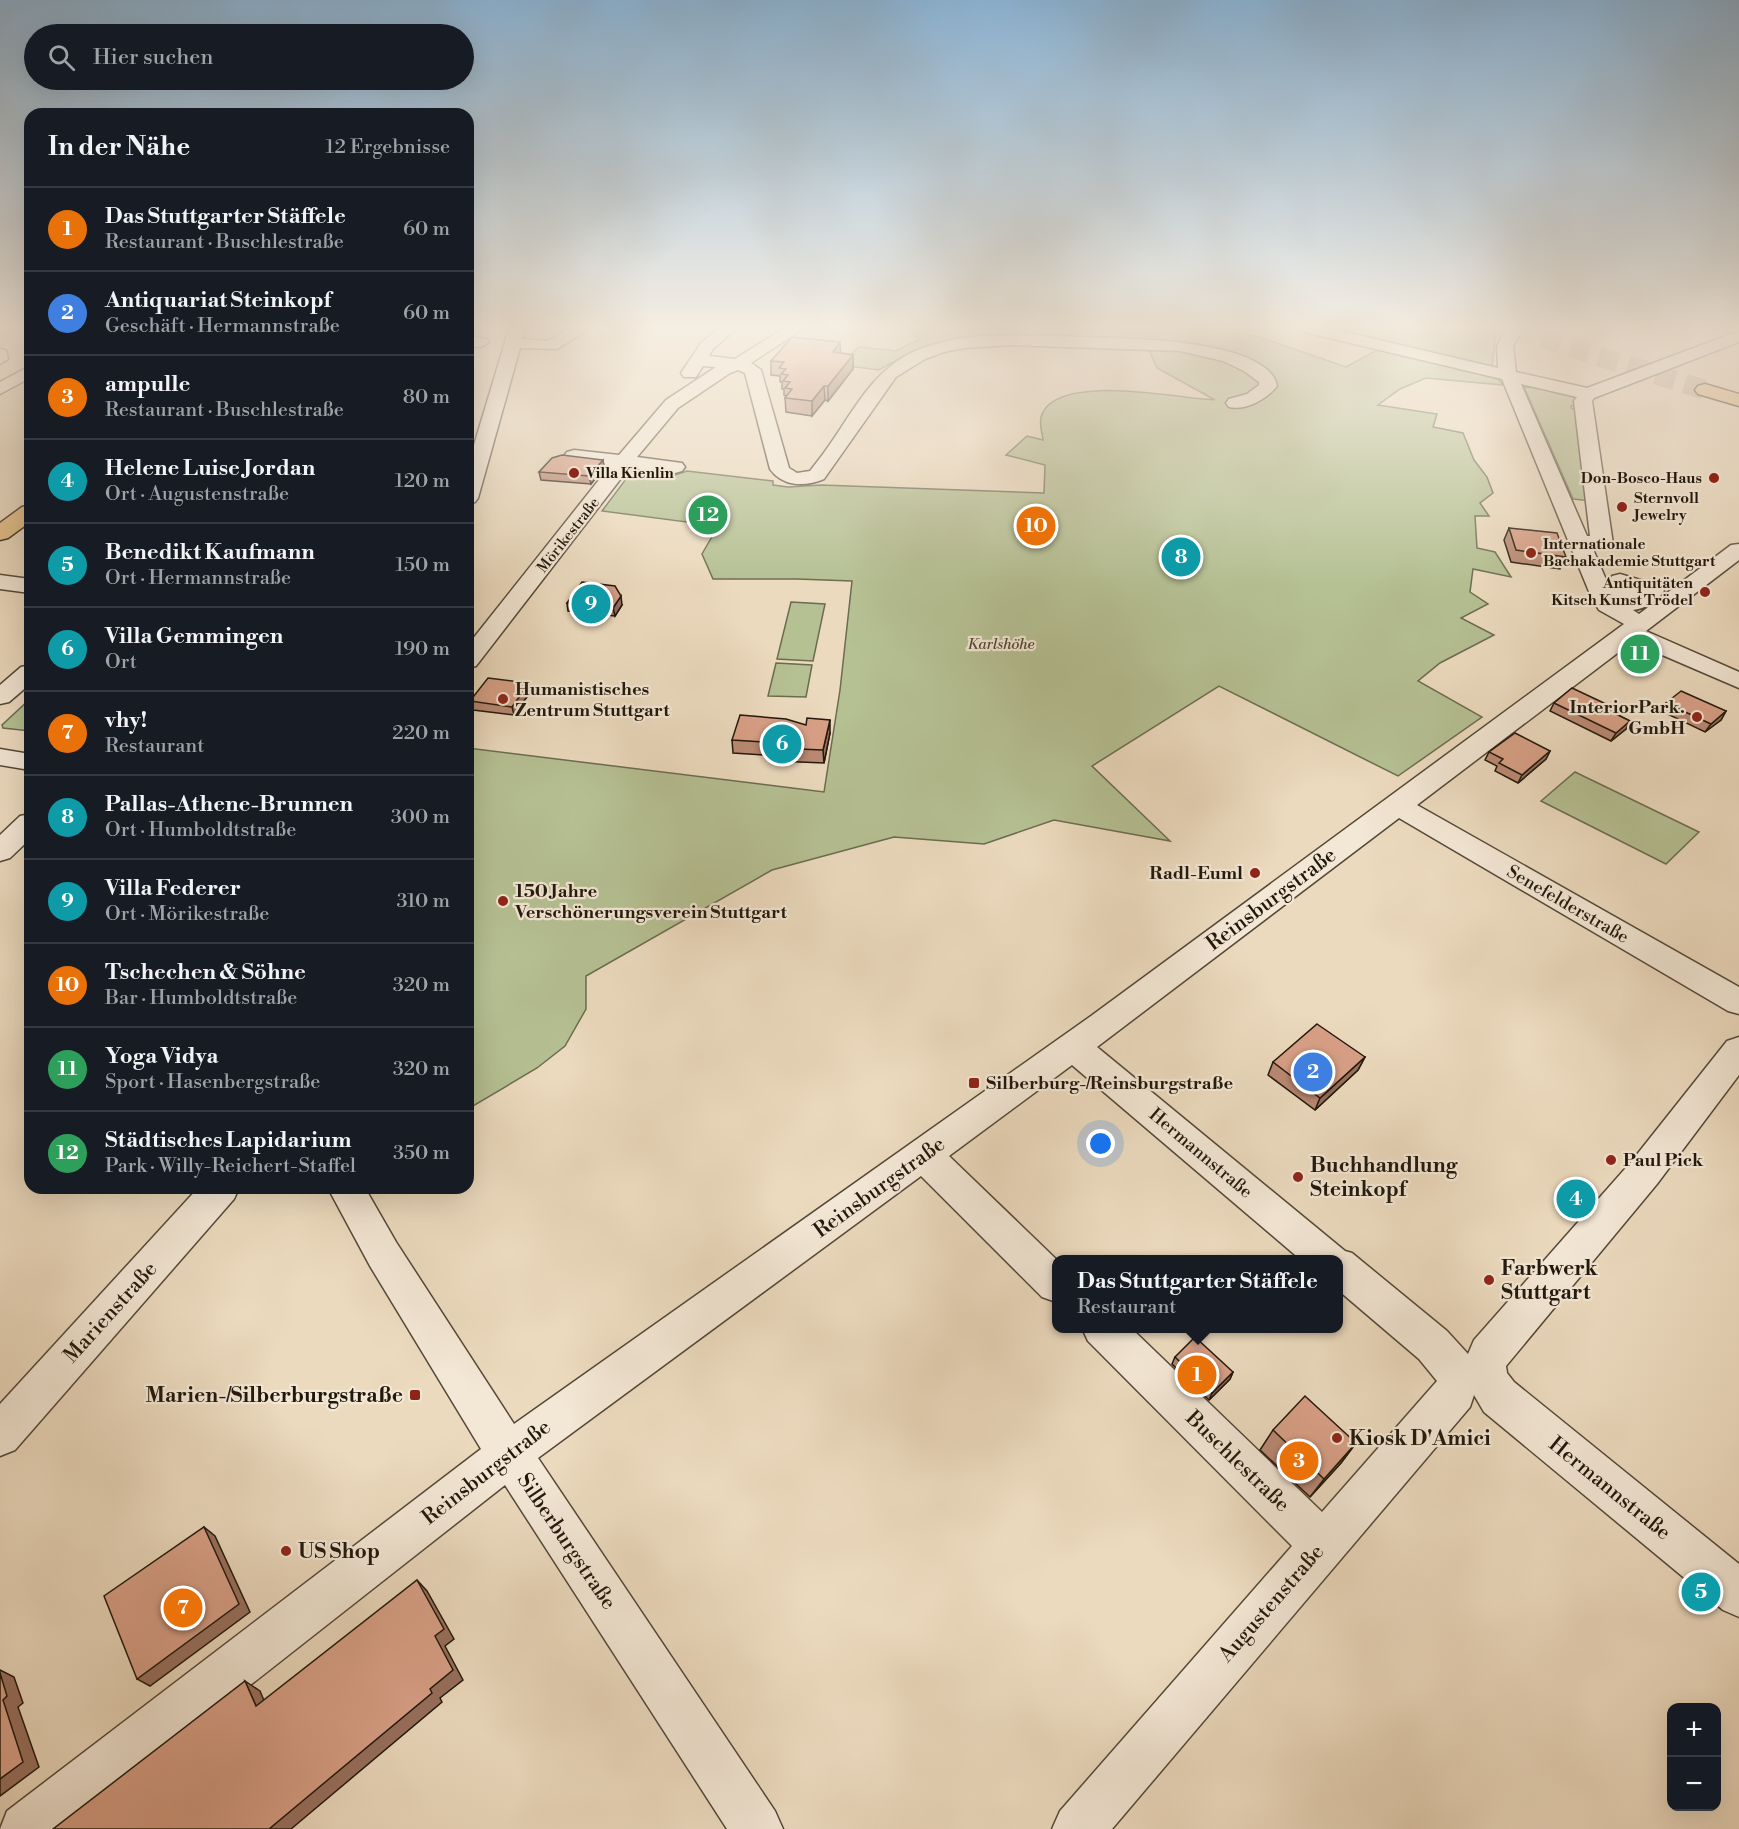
<!DOCTYPE html>
<html lang="de">
<meta charset="utf-8">
<style>
body{margin:0;font-family:"Libre Bodoni",serif;background:#242831;color:#f1f3f6}
.controls{position:absolute;right:18px;bottom:18px;display:grid;overflow:hidden;border-radius:12px;box-shadow:0 6px 24px #0002}
.controls button{width:54px;height:54px;display:grid;place-items:center;padding:0;border:0;border-bottom:2px solid #363941;background:#171b24;color:#f1f3f6;font:30px sans-serif}
.you{position:absolute;left:1101px;top:1144px;width:21px;height:21px;margin:-15px;border:4px solid #fff;border-radius:50%;background:#1a73e8;box-shadow:0 0 0 9px #1a73e833}
.badge{display:grid;place-items:center;width:39px;height:39px;border-radius:50%;background:#8c9099;color:#fff;font-size:20px;font-weight:700}
.pin{position:absolute;translate:-50% -50%;border:3px solid #fff;box-shadow:0 2px 6px #0006}
.popup{position:absolute;left:1052px;top:1255px;width:291px;height:78px;box-sizing:border-box;display:grid;place-content:center;border-radius:12px;background:#171b24;filter:drop-shadow(0 2px 4px #0005);font-size:20px;white-space:nowrap;color:#9ea1a6}
.popup b{font-size:22px;color:#f1f3f6}
.popup::after{content:'';position:absolute;left:50%;top:100%;margin-left:-12px;border:12px solid transparent;border-top-color:#171b24}
.list{margin:0;padding:0;list-style:none}
h2{display:flex;justify-content:space-between;align-items:center;height:78px;margin:0;padding:0 24px;font-size:26px}
h2 small{font-size:20px;font-weight:400;color:#9ea1a6}
.list li{display:grid;grid-template-columns:39px 1fr auto;gap:18px;align-items:center;box-sizing:border-box;height:84px;padding:0 24px;border-top:2px solid #363941}
.list b{display:block;font-size:22px;white-space:nowrap}
.list p{margin:0;font-size:20px;white-space:nowrap;color:#9ea1a6}
.list em{font-size:20px;font-style:normal;color:#9ea1a6}
.icon{flex:none;width:33px;height:33px;fill:none;stroke:currentColor;stroke-width:2;stroke-linecap:round;stroke-linejoin:round}
.map{position:relative;flex:none;width:1739px;height:1829px;overflow:hidden}
.search{position:absolute;background:#171b24;box-shadow:0 6px 24px #0002;left:24px;top:24px;width:450px;height:66px;display:flex;align-items:center;gap:15px;box-sizing:border-box;padding:0 21px;border-radius:33px;color:#9ea1a6;font-size:22px}
.panel{position:absolute;background:#171b24;box-shadow:0 6px 24px #0002;left:24px;top:108px;width:450px;height:1086px;border-radius:18px}
.map>svg:first-child{display:block}
.green{fill:#b5c093;stroke:#6b6c50;stroke-width:1.5}
.lines{fill:none;stroke-linecap:round;stroke-linejoin:round}
.major-tunnel{stroke:#c3b39a;stroke-width:20;stroke-dasharray:20 10;stroke-linecap:butt}
.minor-casing{stroke:#544838;stroke-width:3}
.major-casing{stroke:#21180c;stroke-width:3}
.minor{fill:#f3e7d5;fill-rule:evenodd}
.major{fill:#e6bd7f;fill-rule:evenodd}
.wall{fill:#bb8a74;stroke:#21180c;stroke-width:1.5}
.shaded-wall{fill:#98705e;stroke:#21180c;stroke-width:1.5}
.building{fill:#d9a087;stroke:#21180c;stroke-width:1.5}
.poi-dot{fill:#8f2418;stroke:#f3e7d5;stroke-width:2}
.labels{text-anchor:middle;stroke-width:4.5;stroke-linejoin:round;paint-order:stroke}
.far-poi-label{font-size:15px;font-weight:bold;fill:#21180c;stroke:#f3e7d5;text-anchor:start}
.far-street-label{font-size:15px;fill:#21180c;stroke:#f3e7d5}
.far-park-label{font-size:15px;font-style:italic;fill:#4d4a34;stroke:#f3e7d5}
.poi-label{font-size:18px;font-weight:bold;fill:#21180c;stroke:#f3e7d5;text-anchor:start}
.street-label{font-size:18px;fill:#21180c;stroke:#f3e7d5}
.near-street-label{font-size:21px;fill:#21180c;stroke:#f3e7d5}
.near-poi-label{font-size:21px;font-weight:bold;fill:#21180c;stroke:#f3e7d5;text-anchor:start}
</style>
<div class="map">
<svg width="1739" height="1829" viewBox="0 0 1739 1829">
<rect width="100%" height="100%" fill="#ecdabe"/>
<filter id="stains"><feTurbulence type="fractalNoise" baseFrequency=".00333" numOctaves="4"/><feColorMatrix values="0 0 0 0 .2 0 0 0 0 .09 0 0 0 0 .02 0 0 0 .5 -.17"/></filter>
<radialGradient id="worn" r=".72"><stop offset=".6" stop-color="#630" stop-opacity="0"/><stop offset="1" stop-color="#630" stop-opacity=".3"/></radialGradient>
<g class="green">
<path d="M908 329H942L946 332 963 329H1224L1262 338 1346 367 1377 350 1496 377 1503 385 1426 378 1400 389 1378 405 1437 414 1433 427 1463 433 1474 460 1487 477 1493 493 1480 503 1489 516H1475L1477 548 1495 552 1511 577 1473 569 1470 592 1488 604 1461 618 1494 635 1440 663 1418 681 1482 717 1398 776 1219 686 1092 766 1170 841 1054 820 984 844 894 837 772 870 586 976V1009L565 1046 537 1068 468 1109V748L824 792 840 690 852 581 797 579H713L702 554 718 526 602 511 632 471 675 475 687 471 773 481V485L788 487 821 485 1044 493 1045 465 1006 455 1027 436 1043 440C1042 432 1038 420 1043 412 1064 373 1179 399 1215 400L1157 368 1145 341 966 339 935 344 913 351 879 370 840 365 859 347 895 351 919 340Z"/>
<path d="M1324 329H1486L1496 332 1492 367Z"/>
<path d="M1524 387C1541 387 1565 389 1578 400L1577 405 1571 406V408L1578 411 1592 501 1573 499Z"/>
<path d="M791 602 825 604 813 661 777 659Z"/>
<path d="M776 663 812 665 806 697 768 696Z"/>
<path d="M30 699V731L3 728 2 725Z"/>
<path d="M1575 772 1699 832 1666 864 1541 801Z"/>
</g>
<g class="lines">
<path class="major-tunnel" d="M1513 329 1705 390"/>
<g class="minor-casing">
<g id="minor">
<path d="M509 329H525L522 339 548 341 569 329H589L557 349 520 348 478 498 475 502 468 504V465Z"/>
<path d="M718 329H736L713 349 709 356 735 359 783 329H803L751 363 761 370 789 468 797 473 810 471 817 462C847 425 866 375 911 353 927 345 946 341 963 338 1002 333 1043 336 1082 337 1120 338 1268 338 1277 386 1267 399 1246 411 1229 407L1226 403 1229 399 1247 394 1259 385V382L1244 371 1223 361 1180 351 1012 345 964 348 944 352 925 359 896 377 824 479C805 487 783 487 770 469L745 373 738 370 730 373 678 408 637 457 682 463 685 467 682 471 675 473 629 468 476 666 468 668V645L610 466 567 460 564 456 567 452 574 450 619 455 666 400 716 367 703 366 696 377H684L681 373 701 343Z"/>
<path d="M1302 329H1332L1498 368 1497 346 1506 329H1522L1513 346 1516 372 1587 388 1739 331V342L1594 398 1592 401 1613 544 1609 548 1593 549 1610 589 1609 581 1612 576 1620 574 1661 586 1664 591C1657 601 1645 609 1633 610L1639 614 1731 545 1739 544V560L1646 631 1739 672V688L1632 642 1417 805 1739 987V1014L1728 1011 1399 818 1097 1047 1345 1251 1352 1253 1447 1331 1468 1354 1474 1340 1631 1162 1727 1041 1739 1037V1075L1657 1184 1506 1366 1507 1373 1514 1382 1739 1564V1617L1723 1610 1484 1412 1474 1395 1470 1407 1112 1829H1052L1060 1811 1292 1546 1088 1341 1082 1328H1131L1322 1512 1437 1381 1419 1359 1338 1290V1260H1301L1072 1065 949 1156 1057 1260 1056 1302 1042 1297 921 1176 538 1458 775 1811 783 1829H727L505 1485 67 1829H0L7 1811 481 1449 370 1266 328 1188H365L396 1242 514 1424 1091 1016 1624 624 1599 610 1592 599 1502 379 1304 332ZM1521 384 1577 397 1574 401 1590 536H1587Z"/>
<path d="M468 336 487 339 489 342 481 347 468 346Z"/>
<path d="M0 349 6 350 8 359 0 364Z"/>
<path d="M30 366V378L0 394V382Z"/>
<path d="M0 575 30 579V593L0 589Z"/>
<path d="M30 665V684L9 702 0 704V685L21 667Z"/>
<path d="M0 749 30 754V770L0 765Z"/>
<path d="M30 814V839L10 858 0 861V835L20 816Z"/>
<path d="M198 1188H239L234 1199 15 1450 0 1456V1404Z"/>
</g>
</g>
<g class="major-casing">
<g id="major">
<path d="M1705 384 1739 394V406L1698 394 1695 390 1698 386Z"/>
<path d="M30 505V522L8 538 0 540V523L22 507Z"/>
</g>
</g>
<use href="#minor" class="minor"/>
<use href="#major" class="major"/>
</g>
<g class="wall">
<path d="M841 353 853 355V369L828 401 825 400 812 416 786 412 785 398 786 396 784 395V389H782V382H780V376L771 375V361Z"/>
<path d="M603 460 604 467 591 484 541 480 539 472Z"/>
<path d="M1509 528 1566 557 1560 569 1511 562 1504 540Z"/>
<path d="M567 603 622 605 615 616 568 611Z"/>
<path d="M529 683 531 691 514 715 473 710 470 701Z"/>
<path d="M1554 703 1606 704 1604 708 1630 721 1626 729 1611 741 1550 711Z"/>
<path d="M1666 703 1726 711 1721 720 1705 732 1661 711Z"/>
<path d="M830 733 824 763 775 761 766 755 733 753 732 740Z"/>
<path d="M1550 751 1546 759 1518 783 1495 771 1497 766 1485 760 1489 752Z"/>
<path d="M1365 1057 1358 1070 1315 1110 1268 1075 1273 1062Z"/>
<path d="M1175 1357 1233 1372 1230 1379 1209 1400 1172 1364Z"/>
<path d="M1273 1430 1356 1443 1341 1463 1310 1497 1260 1450Z"/>
</g>
<g class="shaded-wall">
<path d="M840 342 841 356 833 352Z"/>
<path d="M853 355V369L828 401V386Z"/>
<path d="M824 386 825 400 812 416V401Z"/>
<path d="M603 460 604 467 591 484 589 476Z"/>
<path d="M621 596 622 605 615 616 613 608Z"/>
<path d="M529 683 531 691 514 715 512 707Z"/>
<path d="M1726 711 1721 720 1705 732 1711 724Z"/>
<path d="M830 720V733L824 763 823 750Z"/>
<path d="M1630 721 1626 729 1611 741 1616 733Z"/>
<path d="M1550 751 1546 759 1518 783 1522 775Z"/>
<path d="M1365 1057 1358 1070 1315 1110 1320 1098Z"/>
<path d="M1233 1372 1230 1379 1209 1400 1212 1393Z"/>
<path d="M1356 1443 1341 1463 1310 1497 1324 1479Z"/>
<path d="M204 1527 215 1536 250 1612 150 1686 137 1679Z"/>
<path d="M417 1580 427 1591 454 1639 445 1646 463 1680 440 1698 442 1702 291 1829H269L430 1689 435 1636Z"/>
<path d="M0 1670 14 1677 23 1703 18 1707 39 1767 0 1796Z"/>
<path d="M245 1681 260 1691 270 1715 256 1706Z"/>
</g>
<g class="building">
<path d="M792 337 840 342 833 352 853 355 828 386H824L812 401 785 398 792 389 785 388 790 382 783 381 788 375 781 374 786 369 779 368 784 362 771 361Z"/>
<path d="M562 455 603 460 589 476 539 472 552 458Z"/>
<path d="M1509 528 1557 533 1566 557 1516 550Z"/>
<path d="M582 582 615 586 621 596 613 608 567 603Z"/>
<path d="M488 678 529 683 512 707 470 701Z"/>
<path d="M1572 688 1606 704 1602 707 1630 721 1616 733 1554 703Z"/>
<path d="M1681 691 1726 711 1711 724 1666 703Z"/>
<path d="M740 715 786 719 806 725 807 718 830 720 823 750 774 748 765 742 732 740Z"/>
<path d="M1515 733 1550 751 1522 775 1499 763 1503 759 1489 752Z"/>
<path d="M1317 1024 1365 1057 1320 1098 1273 1062Z"/>
<path d="M1195 1337 1233 1372 1212 1393 1175 1357Z"/>
<path d="M1305 1396 1356 1443 1324 1479 1273 1430Z"/>
<path d="M204 1527 239 1604 137 1679 104 1596Z"/>
<path d="M417 1580 444 1629 435 1636 453 1670 430 1689 432 1693 269 1829H53L245 1681 256 1706Z"/>
<path d="M0 1673 7 1696 3 1700 23 1762 0 1779Z"/>
</g>
<linearGradient id="sky" x2="0" y2="1"><stop stop-color="#8bb5d7"/><stop offset="0.56" stop-color="#f6eee2"/><stop offset="1" stop-color="#f6eee2" stop-opacity="0"/></linearGradient>
<rect width="1739" height="585" fill="url(#sky)"/>
<g class="poi-dot">
<circle cx="574" cy="473" r="6"/>
<circle cx="1714" cy="478" r="6"/>
<circle cx="1622" cy="507" r="6"/>
<circle cx="1531" cy="553" r="6"/>
<circle cx="1705" cy="592" r="6"/>
<circle cx="503" cy="699" r="6"/>
<circle cx="1697" cy="717" r="6"/>
<circle cx="1255" cy="873" r="6"/>
<circle cx="503" cy="901" r="6"/>
<rect x="968" y="1077" width="12" height="12" rx="3"/>
<circle cx="1611" cy="1160" r="6"/>
<circle cx="1298" cy="1177" r="6"/>
<circle cx="1489" cy="1280" r="6"/>
<rect x="409" y="1389" width="12" height="12" rx="3"/>
<circle cx="1337" cy="1438" r="6"/>
<circle cx="286" cy="1551" r="6"/>
</g>
<g class="labels">
<g class="far-poi-label">
<text x="586" y="478">Villa Kienlin</text>
<text x="1702" y="483" text-anchor="end">Don-Bosco-Haus</text>
<text x="1634" y="503">Sternvoll<tspan x="1634" dy="17">Jewelry</tspan></text>
<text x="1543" y="549">Internationale<tspan x="1543" dy="17">Bachakademie Stuttgart</tspan></text>
<text x="1693" y="588" text-anchor="end">Antiquitäten<tspan x="1693" dy="17">Kitsch Kunst Trödel</tspan></text>
</g>
<g class="far-street-label">
<text transform="translate(568 535) rotate(-52)" y="5">Mörikestraße</text>
</g>
<g class="far-park-label">
<text x="1001" y="649">Karlshöhe</text>
</g>
<g class="poi-label">
<text x="515" y="695">Humanistisches<tspan x="515" dy="21">Zentrum Stuttgart</tspan></text>
<text x="1685" y="713" text-anchor="end">InteriorPark.<tspan x="1685" dy="21">GmbH</tspan></text>
<text x="1243" y="879" text-anchor="end">Radl-Euml</text>
<text x="515" y="897">150 Jahre<tspan x="515" dy="21">Verschönerungsverein Stuttgart</tspan></text>
<text x="986" y="1089">Silberburg-/Reinsburgstraße</text>
<text x="1623" y="1166">Paul Pick</text>
</g>
<g class="street-label">
<text transform="translate(1568 904) rotate(30)" y="6">Senefelderstraße</text>
<text transform="translate(1201 1153) rotate(40)" y="6">Hermannstraße</text>
</g>
<g class="near-street-label">
<text transform="translate(1271 899) rotate(-37)" y="7">Reinsburgstraße</text>
<text transform="translate(879 1187) rotate(-36)" y="7">Reinsburgstraße</text>
<text transform="translate(110 1312) rotate(-48)" y="7">Marienstraße</text>
<text transform="translate(1238 1461) rotate(44)" y="7">Buschlestraße</text>
<text transform="translate(486 1472) rotate(-38)" y="7">Reinsburgstraße</text>
<text transform="translate(1610 1488) rotate(39)" y="7">Hermannstraße</text>
<text transform="translate(567 1541) rotate(56)" y="7">Silberburgstraße</text>
<text transform="translate(1271 1603) rotate(-49)" y="7">Augustenstraße</text>
</g>
<g class="near-poi-label">
<text x="1310" y="1172">Buchhandlung<tspan x="1310" dy="24">Steinkopf</tspan></text>
<text x="1501" y="1275">Farbwerk<tspan x="1501" dy="24">Stuttgart</tspan></text>
<text x="403" y="1402" text-anchor="end">Marien-/Silberburgstraße</text>
<text x="1349" y="1445">Kiosk D'Amici</text>
<text x="298" y="1558">US Shop</text>
</g>
</g>
<rect width="100%" height="100%" filter="url(#stains)"/>
<rect width="100%" height="100%" fill="url(#worn)"/>
</svg>
<div class="controls">
<button>+</button>
<button>−</button>
</div>
<div class="you"></div>
<div class="pin badge" style="left:1197px;top:1375px;background:#e8710a">1</div>
<div class="popup"><b>Das Stuttgarter Stäffele</b>Restaurant</div>
<div class="pin badge" style="left:1313px;top:1072px;background:#3f7fe0">2</div>
<div class="pin badge" style="left:1299px;top:1461px;background:#e8710a">3</div>
<div class="pin badge" style="left:1576px;top:1199px;background:#0f9aa8">4</div>
<div class="pin badge" style="left:1701px;top:1592px;background:#0f9aa8">5</div>
<div class="pin badge" style="left:782px;top:744px;background:#0f9aa8">6</div>
<div class="pin badge" style="left:183px;top:1608px;background:#e8710a">7</div>
<div class="pin badge" style="left:1181px;top:557px;background:#0f9aa8">8</div>
<div class="pin badge" style="left:591px;top:604px;background:#0f9aa8">9</div>
<div class="pin badge" style="left:1036px;top:526px;background:#e8710a">10</div>
<div class="pin badge" style="left:1640px;top:654px;background:#2e9e5b">11</div>
<div class="pin badge" style="left:708px;top:515px;background:#2e9e5b">12</div>
<div class="search"><svg class="icon" aria-label="search" viewBox="0 0 24 24"><circle cx="10" cy="10" r="6"/><path d="M15 15l6 6"/></svg>Hier suchen</div>
<section class="panel">
<h2>In der Nähe<small>12 Ergebnisse</small></h2>
<ul class="list">
<li><span class="badge" style="background:#e8710a">1</span><div><b>Das Stuttgarter Stäffele</b><p>Restaurant · Buschlestraße</p></div><em>60 m</em></li>
<li><span class="badge" style="background:#3f7fe0">2</span><div><b>Antiquariat Steinkopf</b><p>Geschäft · Hermannstraße</p></div><em>60 m</em></li>
<li><span class="badge" style="background:#e8710a">3</span><div><b>ampulle</b><p>Restaurant · Buschlestraße</p></div><em>80 m</em></li>
<li><span class="badge" style="background:#0f9aa8">4</span><div><b>Helene Luise Jordan</b><p>Ort · Augustenstraße</p></div><em>120 m</em></li>
<li><span class="badge" style="background:#0f9aa8">5</span><div><b>Benedikt Kaufmann</b><p>Ort · Hermannstraße</p></div><em>150 m</em></li>
<li><span class="badge" style="background:#0f9aa8">6</span><div><b>Villa Gemmingen</b><p>Ort</p></div><em>190 m</em></li>
<li><span class="badge" style="background:#e8710a">7</span><div><b>vhy!</b><p>Restaurant</p></div><em>220 m</em></li>
<li><span class="badge" style="background:#0f9aa8">8</span><div><b>Pallas-Athene-Brunnen</b><p>Ort · Humboldtstraße</p></div><em>300 m</em></li>
<li><span class="badge" style="background:#0f9aa8">9</span><div><b>Villa Federer</b><p>Ort · Mörikestraße</p></div><em>310 m</em></li>
<li><span class="badge" style="background:#e8710a">10</span><div><b>Tschechen &amp; Söhne</b><p>Bar · Humboldtstraße</p></div><em>320 m</em></li>
<li><span class="badge" style="background:#2e9e5b">11</span><div><b>Yoga Vidya</b><p>Sport · Hasenbergstraße</p></div><em>320 m</em></li>
<li><span class="badge" style="background:#2e9e5b">12</span><div><b>Städtisches Lapidarium</b><p>Park · Willy-Reichert-Staffel</p></div><em>350 m</em></li>
</ul>
</section>
</div>
